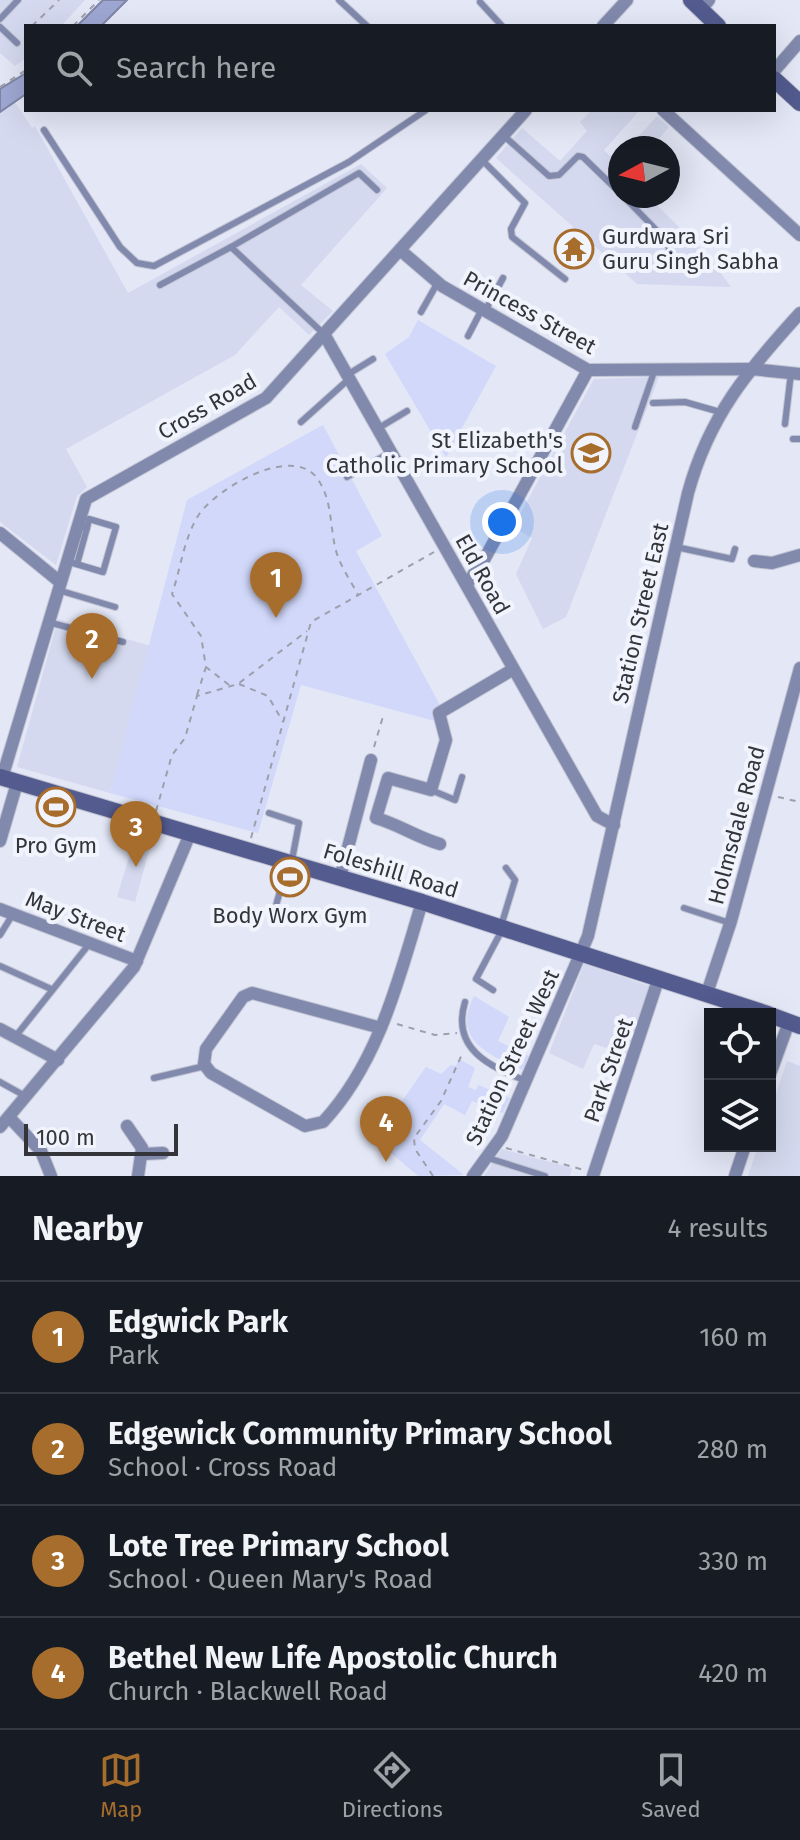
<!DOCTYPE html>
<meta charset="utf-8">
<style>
body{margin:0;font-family:"Fira Sans",sans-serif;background:#20242c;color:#f1f3f6}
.controls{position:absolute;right:24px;bottom:24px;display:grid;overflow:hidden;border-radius:0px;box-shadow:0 8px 32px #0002}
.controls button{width:72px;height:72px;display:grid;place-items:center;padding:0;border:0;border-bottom:2px solid #363941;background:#171b24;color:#f1f3f6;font:40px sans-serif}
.compass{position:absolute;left:608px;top:136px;width:72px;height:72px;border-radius:50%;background:#171b24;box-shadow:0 8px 32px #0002;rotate:263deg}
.scale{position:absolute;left:24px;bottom:20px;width:154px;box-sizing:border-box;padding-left:8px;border:4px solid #34353b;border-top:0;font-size:22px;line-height:28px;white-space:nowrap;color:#34353b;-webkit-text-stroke:6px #f2f4fd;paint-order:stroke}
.you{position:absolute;left:502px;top:522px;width:28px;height:28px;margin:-20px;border:6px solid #fff;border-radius:50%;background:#1a73e8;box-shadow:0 0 0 12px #1a73e833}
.badge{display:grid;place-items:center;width:52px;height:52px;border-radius:50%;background:#a76d2c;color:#fff;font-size:26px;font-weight:700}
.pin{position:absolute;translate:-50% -66px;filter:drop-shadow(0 2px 4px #0008)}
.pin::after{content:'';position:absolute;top:42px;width:28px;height:24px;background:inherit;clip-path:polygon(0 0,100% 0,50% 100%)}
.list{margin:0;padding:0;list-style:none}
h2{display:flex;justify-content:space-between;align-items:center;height:104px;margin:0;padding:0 32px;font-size:34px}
h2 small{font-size:26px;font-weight:400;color:#9ea1a6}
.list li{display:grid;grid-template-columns:52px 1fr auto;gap:24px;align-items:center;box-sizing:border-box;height:112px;padding:0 32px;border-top:2px solid #363941}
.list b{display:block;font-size:30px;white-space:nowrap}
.list p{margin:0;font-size:26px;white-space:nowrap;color:#9ea1a6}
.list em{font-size:26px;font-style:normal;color:#9ea1a6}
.icon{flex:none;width:44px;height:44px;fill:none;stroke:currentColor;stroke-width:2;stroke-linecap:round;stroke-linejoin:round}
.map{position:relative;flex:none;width:800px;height:1176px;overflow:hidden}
.search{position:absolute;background:#171b24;box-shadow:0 8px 32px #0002;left:24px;right:24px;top:24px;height:88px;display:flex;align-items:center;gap:20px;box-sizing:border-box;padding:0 28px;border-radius:0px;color:#9ea1a6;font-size:30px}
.sheet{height:552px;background:#171b24}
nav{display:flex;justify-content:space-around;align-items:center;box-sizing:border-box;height:112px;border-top:2px solid #363941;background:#171b24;font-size:22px;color:#9ea1a6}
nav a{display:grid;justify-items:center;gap:4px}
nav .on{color:#a76d2c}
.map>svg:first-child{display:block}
.built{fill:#d4d9ef}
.green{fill:#d1d8fa}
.water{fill:#9ea7d2;stroke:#7e85a5;stroke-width:2}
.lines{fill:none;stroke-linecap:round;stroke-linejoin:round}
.service-casing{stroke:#c0c3d1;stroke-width:8}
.minor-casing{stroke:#c0c3d1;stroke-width:14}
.secondary-casing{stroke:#c0c3d1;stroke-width:18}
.path{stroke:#9da0ab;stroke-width:2;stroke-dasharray:6 6;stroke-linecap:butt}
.service{stroke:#8189ad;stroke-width:6}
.minor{stroke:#8189ad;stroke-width:12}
.secondary{stroke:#535b8f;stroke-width:16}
.labels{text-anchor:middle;stroke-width:8;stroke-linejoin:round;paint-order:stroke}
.poi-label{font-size:22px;fill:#34353b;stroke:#f2f4fd}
.street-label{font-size:22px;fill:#34353b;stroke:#f2f4fd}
</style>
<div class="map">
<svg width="800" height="1176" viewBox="0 0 800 1176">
<rect width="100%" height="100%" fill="#e3e7f6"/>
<g class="built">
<path d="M0 0H85L61 26H26V58L15 66 0 53Z"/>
<path d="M15 102 32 128 35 126 128 293 361 164 387 188 301 285 333 311 309 335 279 307 235 355 66 449 87 487 77 496 56 565 0 522V112Z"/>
<path d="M592 110H640L604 150 615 161 620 156V196H648L710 258 731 287 637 284 496 158 522 128 560 161 587 131 580 122Z"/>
<path d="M657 116 669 127 651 148H628Z"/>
<path d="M659 377 566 617 543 629 516 574 532 538 513 527 594 379Z"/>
<path d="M58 619 151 646 110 793 17 767Z"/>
<path d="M137 831 153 836 135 902 117 897Z"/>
<path d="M584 964 652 987 628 1055 594 1044 583 1069 549 1053Z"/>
<path d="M787 1061 800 1066V1176H748L758 1146H770V1111Z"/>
<path d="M502 1149 572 1168 570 1176H484Z"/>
</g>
<g class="green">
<path d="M418 320 496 366 446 457 385 354 409 337Z"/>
<path d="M323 425 382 536 356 551 440 705 433 710 435 721 301 685 258 833 110 793 187 500Z"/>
<path d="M474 996 509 1017 498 1041 529 1056 523 1070C490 1055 451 1041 474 996Z"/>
<path d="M459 1059 475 1068 468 1087 476 1090 478 1085 510 1098 503 1113 472 1101 465 1115 444 1104 420 1140 464 1175 418 1176 375 1139 426 1067 441 1074 451 1065 456 1066Z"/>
</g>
<g class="water">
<path d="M103 0H127L101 26H77Z"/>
<path d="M26 73V94L0 112V89Z"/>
</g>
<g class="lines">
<g class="service-casing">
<g id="service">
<path d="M339 0 367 26"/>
<path d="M480 2 502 26"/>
<path d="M0 19 18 0"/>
<path d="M0 27 17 43"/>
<path d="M44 130 120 247 137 263 154 266 349 162 426 110"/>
<path d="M503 135 549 176 559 175 578 156 583 157 620 193"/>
<path d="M481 159 525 203 511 229 512 237 565 279"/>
<path d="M623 196 668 242 671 264"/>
<path d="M160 285 231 247"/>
<path d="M485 311 503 278"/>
<path d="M421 312 438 282"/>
<path d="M324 334 231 247 359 173 377 190"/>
<path d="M468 336 482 309"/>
<path d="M347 375 373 359"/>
<path d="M653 403 685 402 720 412"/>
<path d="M301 422 349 379"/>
<path d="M785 424 791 373"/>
<path d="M635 427 655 369"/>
<path d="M377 429 407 411"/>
<path d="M793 439H800"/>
<path d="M347 477 391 452"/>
<path d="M676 547 732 559 735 549"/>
<path d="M66 561 103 572 116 527 89 519 87 528 77 526"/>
<path d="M77 564 87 528"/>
<path d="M58 590 115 607"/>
<path d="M48 622 123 642"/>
<path d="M431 790 455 800 462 777"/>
<path d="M269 813 299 823 292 860"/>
<path d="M684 908 730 923"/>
<path d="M273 916 288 863"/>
<path d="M501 926 515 880 506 868"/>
<path d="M0 935 13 914"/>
<path d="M0 966 51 989"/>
<path d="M493 990 476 979 502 930"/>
<path d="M465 1002C451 1049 489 1066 526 1081"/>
<path d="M15 1037 90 943"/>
<path d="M154 1078 205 1066"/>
<path d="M0 1082 27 1097"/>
<path d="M488 1158 545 1176"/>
</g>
</g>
<g class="minor-casing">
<g id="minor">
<path d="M701 9 709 0"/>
<path d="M603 26 627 0"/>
<path d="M774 71 800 41"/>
<path d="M663 110 800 235"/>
<path d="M400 250 442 286 588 370 751 369 800 374"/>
<path d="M324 334 597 816 614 825"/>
<path d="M0 533 60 582"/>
<path d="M754 561 772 563 800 555"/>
<path d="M467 584 485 558 588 370"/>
<path d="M2 778 86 499 266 398 526 110"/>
<path d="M0 841 17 783"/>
<path d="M440 844C416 837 400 825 376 818L388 778 431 790 446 740 439 713 512 670"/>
<path d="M340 878 371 760"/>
<path d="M0 909 137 961"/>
<path d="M707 993 731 921 800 668"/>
<path d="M381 1028 252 993 243 997 206 1049 204 1064 211 1073 305 1126 323 1122C379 1062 399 978 422 902"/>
<path d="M0 1029 58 1060"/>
<path d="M770 1074 789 1022"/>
<path d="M9 1117 41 1151 51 1176"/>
<path d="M127 1126 142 1148 138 1176"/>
<path d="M0 1127 134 967 190 834"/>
<path d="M143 1154 163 1153"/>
<path d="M473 1176 502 1136 588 936 688 493C709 416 748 370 800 313"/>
<path d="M593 1176 659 977"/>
<path d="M735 1176 745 1146"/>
</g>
</g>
<g class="secondary-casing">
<g id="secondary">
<path d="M691 0 718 26"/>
<path d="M774 79 800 103"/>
<path d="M0 777 422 902 768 1014"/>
<path d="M770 1015 800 1026"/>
</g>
</g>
<g class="path">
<path d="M32 26 59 0"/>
<path d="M73 26 99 0"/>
<path d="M0 87 26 70"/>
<path d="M239 684 268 696 283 722"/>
<path d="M229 685 206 667 201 636 172 594C181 568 184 536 200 513 219 487 296 442 319 481 334 505 329 532 338 557 343 570 352 583 358 595"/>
<path d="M197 695 206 667"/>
<path d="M374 747 384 713"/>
<path d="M778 797 800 802"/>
<path d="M156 811 172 755 185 738 197 696 238 684 307 631"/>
<path d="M251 838 311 622 434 552"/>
<path d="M397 1024 435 1035 457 1033"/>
<path d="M506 1148 584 1170"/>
<path d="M433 1176 415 1149 414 1138 441 1101 463 1052"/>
</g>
<use href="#service" class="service"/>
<use href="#minor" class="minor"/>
<use href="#secondary" class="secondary"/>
</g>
<defs>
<g id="temple-ring" transform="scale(2)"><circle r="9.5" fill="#f2f4fd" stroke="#a76d2c" stroke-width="1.5"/><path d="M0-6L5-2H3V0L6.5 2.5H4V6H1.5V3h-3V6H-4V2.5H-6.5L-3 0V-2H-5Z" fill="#a76d2c"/></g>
<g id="school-ring" transform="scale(2)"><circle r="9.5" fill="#f2f4fd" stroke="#a76d2c" stroke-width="1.5"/><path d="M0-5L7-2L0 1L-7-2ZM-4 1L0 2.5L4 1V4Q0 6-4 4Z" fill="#a76d2c"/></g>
<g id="stadium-ring" transform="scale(2)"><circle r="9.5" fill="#f2f4fd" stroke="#a76d2c" stroke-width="1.5"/><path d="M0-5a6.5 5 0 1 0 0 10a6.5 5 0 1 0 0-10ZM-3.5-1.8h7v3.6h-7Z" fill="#a76d2c"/></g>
</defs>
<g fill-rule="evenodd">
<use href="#temple-ring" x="574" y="249"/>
<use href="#school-ring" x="591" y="453"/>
<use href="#stadium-ring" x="56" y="807"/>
<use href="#stadium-ring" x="290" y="877"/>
</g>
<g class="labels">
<g class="poi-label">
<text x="602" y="244" text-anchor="start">Gurdwara Sri<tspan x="602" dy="25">Guru Singh Sabha</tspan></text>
<text x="563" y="448" text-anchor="end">St Elizabeth's<tspan x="563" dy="25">Catholic Primary School</tspan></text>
<text x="56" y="853">Pro Gym</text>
<text x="290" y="923">Body Worx Gym</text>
</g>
<g class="street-label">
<text transform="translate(530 312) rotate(29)" y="8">Princess Street</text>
<text transform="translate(207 406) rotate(-30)" y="8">Cross Road</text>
<text transform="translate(483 574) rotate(61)" y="8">Eld Road</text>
<text transform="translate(640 613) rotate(-77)" y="8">Station Street East</text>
<text transform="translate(736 825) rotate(-75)" y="8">Holmsdale Road</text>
<text transform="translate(391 870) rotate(17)" y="8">Foleshill Road</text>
<text transform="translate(76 916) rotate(21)" y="8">May Street</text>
<text transform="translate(512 1057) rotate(-65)" y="8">Station Street West</text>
<text transform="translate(608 1070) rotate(-71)" y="8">Park Street</text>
</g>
</g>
</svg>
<div class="controls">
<button><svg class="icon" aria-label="locate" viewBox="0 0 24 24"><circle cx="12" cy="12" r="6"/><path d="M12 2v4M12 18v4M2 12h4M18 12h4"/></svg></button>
<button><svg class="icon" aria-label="layers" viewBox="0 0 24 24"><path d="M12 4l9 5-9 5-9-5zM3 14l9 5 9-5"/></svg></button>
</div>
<svg class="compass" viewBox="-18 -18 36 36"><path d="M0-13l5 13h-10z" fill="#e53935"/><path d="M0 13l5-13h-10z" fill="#9ea1a6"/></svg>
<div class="scale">100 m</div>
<div class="you"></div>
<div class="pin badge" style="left:276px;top:618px">1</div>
<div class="pin badge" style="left:92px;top:679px">2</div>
<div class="pin badge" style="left:136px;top:867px">3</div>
<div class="pin badge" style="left:386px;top:1162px">4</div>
<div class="search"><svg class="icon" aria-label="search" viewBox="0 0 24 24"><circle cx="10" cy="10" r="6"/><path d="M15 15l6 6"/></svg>Search here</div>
</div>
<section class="sheet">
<h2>Nearby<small>4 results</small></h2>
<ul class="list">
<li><span class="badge">1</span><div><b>Edgwick Park</b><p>Park</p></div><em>160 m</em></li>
<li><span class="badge">2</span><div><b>Edgewick Community Primary School</b><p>School · Cross Road</p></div><em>280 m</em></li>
<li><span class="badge">3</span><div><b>Lote Tree Primary School</b><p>School · Queen Mary's Road</p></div><em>330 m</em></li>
<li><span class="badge">4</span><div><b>Bethel New Life Apostolic Church</b><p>Church · Blackwell Road</p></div><em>420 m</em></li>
</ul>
</section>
<nav>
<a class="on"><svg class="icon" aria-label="map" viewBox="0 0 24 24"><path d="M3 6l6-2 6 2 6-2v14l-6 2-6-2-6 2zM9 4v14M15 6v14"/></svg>Map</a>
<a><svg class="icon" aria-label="directions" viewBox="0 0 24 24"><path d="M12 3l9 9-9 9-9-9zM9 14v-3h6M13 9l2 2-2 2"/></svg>Directions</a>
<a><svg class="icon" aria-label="saved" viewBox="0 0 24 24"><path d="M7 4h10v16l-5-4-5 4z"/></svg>Saved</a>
</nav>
